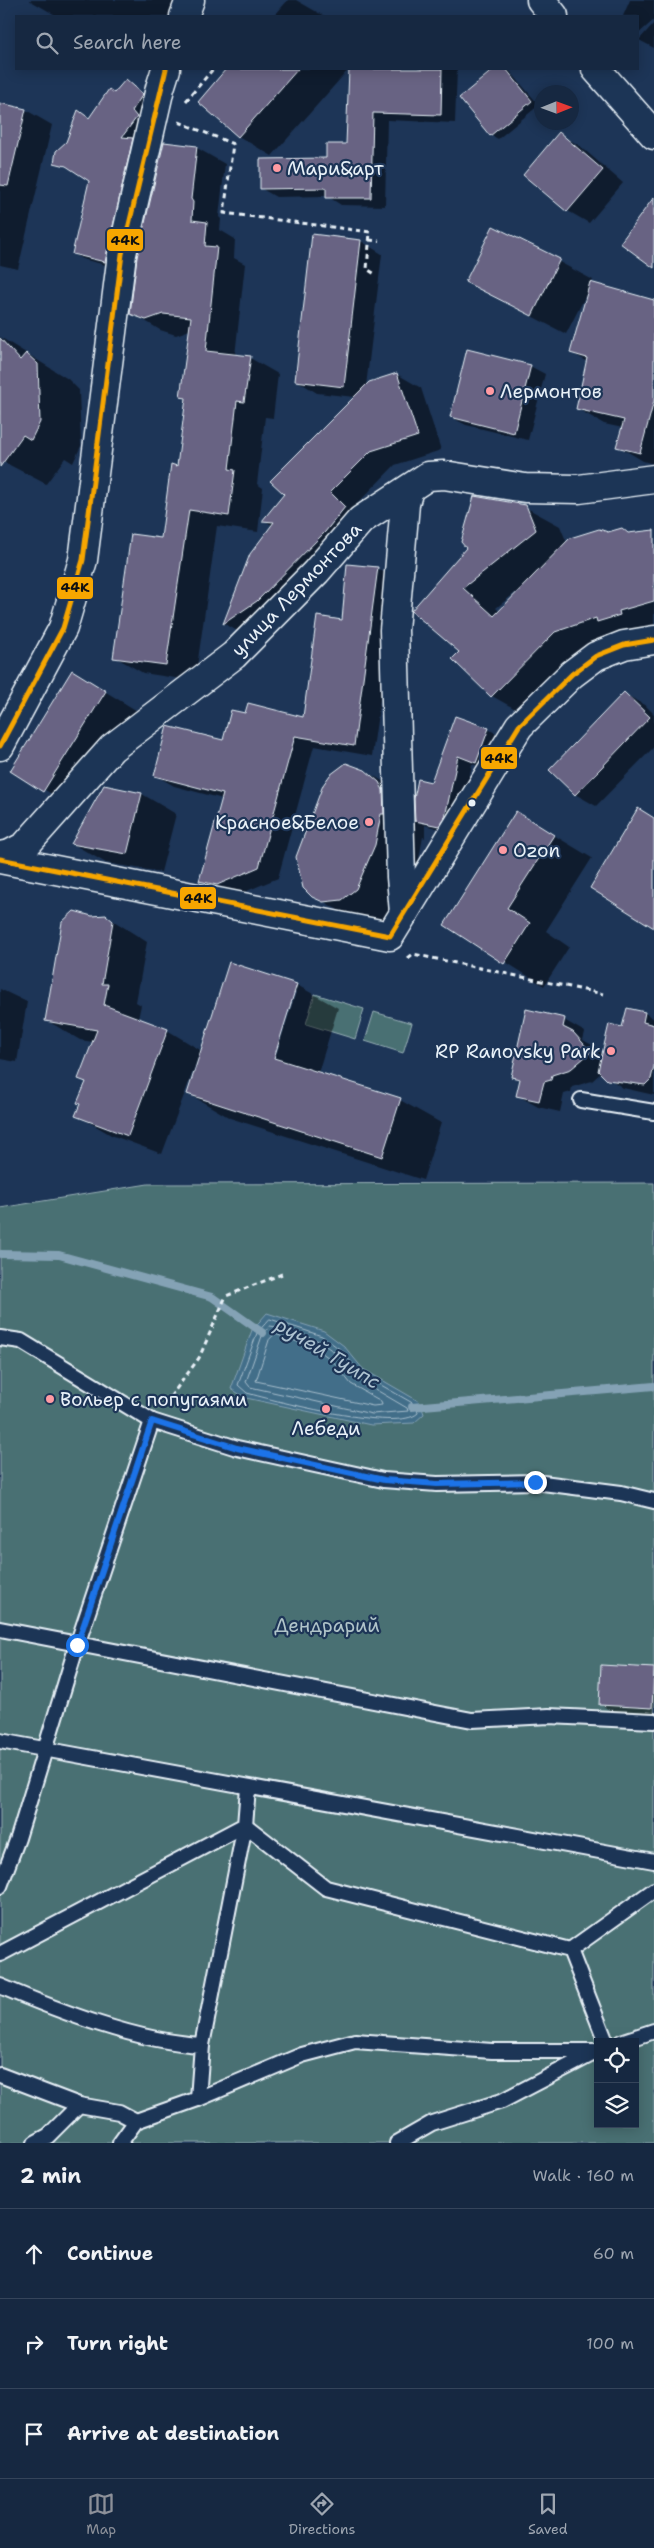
<!DOCTYPE html>
<meta charset="utf-8">
<style>
body{margin:0;font-family:"Shantell Sans",sans-serif;background:#1f3048;color:#f1f3f6}
.controls{position:absolute;right:15px;bottom:15px;display:grid;overflow:hidden;border-radius:0px;box-shadow:0 2px 12px #0003}
.controls button{width:45px;height:45px;display:grid;place-items:center;padding:0;border:0;border-bottom:1px solid #35445a;background:#162841;color:#f1f3f6;font:25px sans-serif}
.compass{position:absolute;left:534px;top:85px;width:45px;height:45px;border-radius:50%;background:#162841;box-shadow:0 2px 12px #0003;rotate:89deg}
.stop{position:absolute;width:15px;height:15px;margin:-11px;border:4px solid #1a73e8;border-radius:50%;background:#fff}
.stop.end{background:#1a73e8;border-color:#fff;box-shadow:0 1px 5px #0008}
.list{margin:0;padding:0;list-style:none}
h2{display:flex;justify-content:space-between;align-items:center;height:65px;margin:0;padding:0 20px;font-size:21px}
h2 small{font-size:16px;font-weight:400;color:#9ea6b1}
.list li{display:grid;grid-template-columns:32px 1fr auto;gap:15px;align-items:center;box-sizing:border-box;height:90px;padding:0 20px;border-top:1px solid #35445a}
.list b{display:block;font-size:19px;white-space:nowrap}
.list em{font-size:16px;font-style:normal;color:#9ea6b1}
.icon{flex:none;width:28px;height:28px;fill:none;stroke:currentColor;stroke-width:2;stroke-linecap:round;stroke-linejoin:round}
.map{position:relative;flex:none;width:654px;height:2143px;overflow:hidden}
.search{position:absolute;background:#162841;box-shadow:0 2px 12px #0003;left:15px;right:15px;top:15px;height:55px;display:flex;align-items:center;gap:12px;box-sizing:border-box;padding:0 18px;border-radius:0px;color:#9ea6b1;font-size:19px}
.sheet{height:335px;background:#162841}
nav{display:flex;justify-content:space-around;align-items:center;box-sizing:border-box;height:70px;border-top:1px solid #35445a;background:#162841;font-size:14px;color:#9ea6b1}
nav a{display:grid;justify-items:center;gap:2px}
nav .on{color:#8c9099}
.map>svg:first-child{display:block}
.green{fill:#496f73;stroke:#98b0b6;fill-rule:evenodd}
.water{fill:#426e89;stroke:#84a2b5}
.shadow{fill:#0007;fill-rule:evenodd}
.lines{fill:none;stroke-linecap:round;stroke-linejoin:round}
.shore{stroke:#a6bdcc;stroke-width:1}
.stream{stroke:#84a2b5;stroke-width:8}
.building{fill:#676483;stroke:#e8f1f8}
.lane-casing{stroke:#e8f1f8;stroke-width:18}
.street-casing{stroke:#e8f1f8;stroke-width:31}
.secondary-casing{stroke:#e8f1f8;stroke-width:31}
.path{stroke:#e8f1f8;stroke-width:3;stroke-dasharray:5 4;stroke-linecap:butt}
.lane{stroke:#1d3557;stroke-width:14}
.street{stroke:#1d3557;stroke-width:28}
.secondary{stroke:#1d3557;stroke-width:28}
.bus-1-casing{stroke:#1d3557;stroke-width:9}
.bus-1{stroke:#f7a600;stroke-width:5}
.route{stroke:#1a73e8;stroke-width:6}
.poi-dot{fill:#ff9aa2;stroke:#1d3557;stroke-width:2}
.bus-dot{fill:#e8f1f8;stroke:#1d3557;stroke-width:2}
.labels{text-anchor:middle;stroke-width:4.5;stroke-linejoin:round;paint-order:stroke}
.poi-label{font-size:19px;fill:#e8f1f8;stroke:#1d3557;text-anchor:start}
.street-label{font-size:19px;fill:#e8f1f8;stroke:#1d3557}
.park-label{font-size:19px;fill:#b0c4c9;stroke:#1d3557}
.water-label{font-size:20px;font-style:italic;fill:#aec3d1;stroke:#1d3557}
.line-badge{stroke:#1d3557;stroke-width:2}
.pale-badge-label{font-size:14px;text-anchor:middle;font-weight:bold;fill:#111}
</style>
<div class="map">
<svg width="654" height="2143" viewBox="0 0 654 2143">
<rect width="100%" height="100%" fill="#1d3557"/>
<filter id="ink" filterUnits="userSpaceOnUse"><feTurbulence type="fractalNoise" baseFrequency=".02" numOctaves="2"/><feDisplacementMap in="SourceGraphic" scale="10" xChannelSelector="R" yChannelSelector="G"/><feConvolveMatrix kernelMatrix="1 2 1 2 8 2 1 2 1" color-interpolation-filters="sRGB"/></filter>
<g filter="url(#ink)">
<g class="green">
<path d="M315 994 364 1009 355 1039 306 1024Z"/>
<path d="M374 1012 412 1023 403 1053 365 1041Z"/>
<path d="M654 1183V2143H0V1208L148 1184ZM598 2042H635V2124H598Z"/>
</g>
<path class="water" d="M267 1313 324 1331 344 1346 363 1369 420 1402 424 1414 414 1423 371 1425 246 1398 231 1389 252 1330Z"/>
<g class="shadow">
<path d="M29 0H192L186 16H57Z"/>
<path d="M288 0H296L324 16H274Z"/>
<path d="M630 0H654V20L638 34V16H623Z"/>
<path d="M654 23V48L639 40Z"/>
<path d="M228 69H349L272 156 238 136 199 101Z"/>
<path d="M350 69H457L455 123 387 120 385 206 341 205 327 196 276 197 262 189 328 159 348 145Z"/>
<path d="M496 69H508L539 105 498 139 491 135 461 98Z"/>
<path d="M126 80 151 100 146 123 133 140 141 145 114 267 82 259 73 254Z"/>
<path d="M0 104 26 110 52 125 18 269 0 265Z"/>
<path d="M559 134 580 146 623 183 589 223 568 211 525 174Z"/>
<path d="M165 143 197 148 225 164 219 217 221 219 220 230 235 239 234 258 245 264 235 356 250 358 278 374 273 418 265 417 257 484 263 488 258 532 217 526 195 681 143 673 115 657 162 540 179 467 187 400 181 396 190 330 176 335 160 330 132 313Z"/>
<path d="M494 227 593 280 591 284 654 301V464L643 461 618 446 623 428 604 424 578 409 588 362 572 353 588 291 566 334 466 282Z"/>
<path d="M313 236 361 241 382 254 366 386 397 374 421 388 441 450 395 465 354 507 368 521 248 637 225 624 251 554 273 526 264 520 286 494 355 397 317 393 296 380Z"/>
<path d="M0 337 68 379 79 390 81 446 73 463 65 458 46 484 0 460Z"/>
<path d="M530 366 545 374 528 440 466 425 451 417Z"/>
<path d="M525 507 560 526 567 543 622 529 630 534 654 531V630L526 715 492 696 460 652 413 611ZM519 590 500 612 496 608Z"/>
<path d="M378 569 397 579 372 756 314 746 278 878 237 895 219 891 201 880 223 799 174 786 155 775 224 741 246 715 304 719 343 621Z"/>
<path d="M73 672 139 712 78 810 12 770Z"/>
<path d="M625 694 646 706 654 714V747L596 806 575 794Z"/>
<path d="M456 717 488 729 503 737 491 770 472 764 459 825 454 833 425 825V838L423 837 417 869 384 924H361L308 892 301 882 297 857 365 771 407 795 416 803 432 784Z"/>
<path d="M105 786 142 794 176 814 161 872 106 863 73 844Z"/>
<path d="M517 813 592 858 546 931 569 947 544 986 445 924Z"/>
<path d="M106 916 147 942 136 1002 141 1005 138 1019 167 1030 202 1051 297 985 338 1008 318 1073 400 1100 441 1123 423 1180 230 1118 189 1094 200 1059 198 1058 162 1154 111 1135 77 1115 87 1083 79 1078 93 1042 80 1040 46 1020 92 917ZM293 992H296L273 1064 271 1063Z"/>
<path d="M0 989 27 1002 17 1062 0 1059Z"/>
<path d="M627 1009 645 1013 654 1019V1095L623 1088 601 1073 592 1081 572 1087 571 1092 564 1094 560 1112 538 1107 517 1095 521 1081 512 1076 564 1020 585 1032 583 1040 594 1046 603 1055 623 1028Z"/>
<path d="M654 1669V1715L614 1713 600 1704Z"/>
</g>
<g class="lines">
<g class="shore">
<path d="M270 1319 322 1336 341 1350 360 1373 416 1405 418 1413C398 1433 276 1401 247 1393L238 1385 257 1333Z"/>
<path d="M270 1326 283 1328 319 1341 337 1354 356 1378 407 1408 408 1411 372 1414 250 1387 246 1382 262 1336Z"/>
<path d="M275 1334 315 1348 332 1360 351 1384 381 1401 382 1405 373 1406 256 1381 269 1340Z"/>
</g>
<g class="stream">
<path d="M0 1254 59 1255 212 1297 263 1333"/>
<path d="M412 1407 654 1386"/>
</g>
</g>
<g class="building">
<path d="M226 69H298L238 137 198 102Z"/>
<path d="M349 69H442L441 115 373 113 371 198H326V188L260 189V159L326 158V144H346Z"/>
<path d="M494 69H506L532 101 490 136 459 98Z"/>
<path d="M126 79 143 94 132 111 137 117 122 137 133 138 105 262 72 254 89 181 66 166 54 163 56 151 66 142 78 110 89 118 109 89 114 93Z"/>
<path d="M0 103 26 109 8 186 0 185Z"/>
<path d="M559 132 603 170 567 212 523 175Z"/>
<path d="M164 142 197 146 191 199 193 202 192 220 207 222 205 246 217 247 206 351 251 356 244 402 237 401 229 469 235 470 229 516 189 510 166 665 113 658 131 534 161 538 171 464 177 466 186 398 180 397 191 317 163 314 146 320 130 314 137 257Z"/>
<path d="M654 197V268L620 243Z"/>
<path d="M493 226 560 259 532 316 465 282Z"/>
<path d="M312 234 361 240 344 387 295 381Z"/>
<path d="M590 282 654 300V401L640 453 616 447 624 420 576 409 587 358 570 353Z"/>
<path d="M0 338 20 360 26 353 38 364 40 422 31 440 23 435 0 467Z"/>
<path d="M467 349 531 365 514 433 450 417Z"/>
<path d="M397 373 418 436 371 451 330 492 345 507 325 532 257 601 223 624 250 554 274 522 262 521 284 494 270 481 369 382Z"/>
<path d="M474 496 526 505 536 530 463 588 494 616 570 538 599 529 608 532 622 528 628 533 654 530V601L619 611 620 615 597 622 596 618 555 632 491 697 452 659 459 652 411 611 466 548 461 542Z"/>
<path d="M347 564 378 567 354 746 295 736 259 867 217 885 199 881 223 794 154 776 167 726 223 740 231 710 245 713 248 703 303 717 317 616 342 620Z"/>
<path d="M72 670 106 691 43 792 10 771Z"/>
<path d="M624 692 650 717 575 795 549 770Z"/>
<path d="M455 716 489 728 476 763 458 756 445 817 439 826 415 821 414 799 418 779 431 782Z"/>
<path d="M346 763 365 770 379 782 383 790 384 814H381L375 845 356 889 342 900 323 902 312 897 303 888 296 857 323 785 330 775Z"/>
<path d="M104 785 142 793 127 854 71 844Z"/>
<path d="M638 808 654 818V928L590 888Z"/>
<path d="M516 811 554 835 507 908 530 923 504 964 444 925Z"/>
<path d="M74 911 92 916 106 915 113 921 102 984H108L104 1005 168 1029 128 1136 75 1116 80 1104 77 1103 86 1082 78 1079 97 1030 45 1021 62 922Z"/>
<path d="M229 962 297 984 274 1058 401 1098 382 1157 187 1094Z"/>
<path d="M627 1008 645 1012 643 1022 654 1025V1066L651 1079 645 1085 607 1080 598 1071 609 1024 622 1027Z"/>
<path d="M526 1009 565 1018 563 1027 573 1032 591 1052 571 1069 552 1075 551 1080 544 1082 539 1101 516 1096 520 1079 511 1077Z"/>
<path d="M601 1665 654 1668 652 1708 599 1705Z"/>
</g>
<g class="lines">
<g class="lane-casing">
<g id="lane">
<path d="M581 1100 654 1112"/>
<path d="M0 1338 21 1341 152 1421 237 1448 383 1480 437 1484 535 1482 621 1493 654 1501"/>
<path d="M0 1629 472 1720 549 1716 654 1721"/>
<path d="M0 1741 654 1861"/>
<path d="M0 1886 18 1838 77 1645 152 1421"/>
<path d="M570 1950 654 1890"/>
<path d="M0 1954 245 1825 248 1788"/>
<path d="M0 1986C59 2011 138 2042 202 2045L198 2099"/>
<path d="M621 2042 654 2031"/>
<path d="M202 2045 245 1825 326 1888 570 1950 606 2042"/>
<path d="M0 2075 79 2105"/>
<path d="M35 2143 48 2136 79 2105 119 2112 136 2121"/>
<path d="M120 2143 136 2121 198 2099 302 2055 355 2041 492 2051H598"/>
<path d="M397 2143 432 2123 502 2101 596 2052"/>
</g>
</g>
<g class="street-casing">
<g id="street">
<path d="M541 0 554 16"/>
<path d="M596 69 654 135"/>
<path d="M0 856 10 854 25 846 112 748 234 655 316 572 361 520 428 476 444 475 525 488 579 489 654 479"/>
<path d="M404 913 401 877 394 630 405 504 409 489"/>
</g>
</g>
<g class="secondary-casing">
<g id="secondary">
<path d="M184 16 190 0"/>
<path d="M0 746 63 628 83 560 122 254 160 88 166 69"/>
<path d="M0 859 390 936 519 726 572 674 596 656 624 645 654 640"/>
</g>
</g>
<g class="path">
<path d="M186 101 213 69"/>
<path d="M179 122 233 144 224 213 370 232 367 269 375 274"/>
<path d="M369 240 379 241"/>
<path d="M408 958 413 954 603 994"/>
<path d="M165 1404 199 1358 226 1296 282 1274"/>
</g>
<use href="#lane" class="lane"/>
<use href="#street" class="street"/>
<use href="#secondary" class="secondary"/>
<g class="bus-1-casing">
<g id="bus-1">
<path d="M0 746 63 628 83 560 122 254 166 69"/>
<path d="M0 859 390 936 519 726 572 674 596 656 624 645 654 640"/>
</g>
</g>
<use href="#bus-1" class="bus-1"/>
</g>
</g>
<g class="lines" filter="url(#ink)">
<path class="route" d="M77 1645 152 1421 237 1448 384 1480 437 1484 535 1482"/>
</g>
<g class="poi-dot">
<circle cx="277" cy="168" r="5"/>
<circle cx="490" cy="391" r="5"/>
<circle cx="369" cy="822" r="5"/>
<circle cx="503" cy="850" r="5"/>
<circle cx="611" cy="1051" r="5"/>
<circle cx="50" cy="1399" r="5"/>
<circle cx="326" cy="1409" r="5"/>
</g>
<circle class="bus-dot" cx="472" cy="803" r="4.5"/>
<g class="labels">
<g class="poi-label">
<text x="287" y="175">Мари&amp;арт</text>
<text x="500" y="398">Лермонтов</text>
<text x="359" y="829" text-anchor="end">Красное&amp;Белое</text>
<text x="513" y="857">Ozon</text>
<text x="601" y="1058" text-anchor="end">RP Ranovsky Park</text>
<text x="60" y="1406">Вольер с попугаями</text>
<text x="326" y="1435" text-anchor="middle">Лебеди</text>
</g>
<g class="street-label">
<text transform="translate(296 589) rotate(-46)" y="7">улица Лермонтова</text>
</g>
<g class="park-label">
<text x="327" y="1632">Дендрарий</text>
</g>
<g class="water-label">
<text transform="translate(328 1353) rotate(31)" y="7">ручей Гуипс</text>
</g>
</g>
<g class="line-badge">
<rect x="106" y="228" width="38" height="24" rx="5" fill="#f7a600"/>
<rect x="56" y="576" width="38" height="24" rx="5" fill="#f7a600"/>
<rect x="480" y="746" width="38" height="24" rx="5" fill="#f7a600"/>
<rect x="179" y="886" width="38" height="24" rx="5" fill="#f7a600"/>
</g>
<g class="pale-badge-label">
<text x="125" y="245">44К</text>
<text x="75" y="592">44К</text>
<text x="499" y="763">44К</text>
<text x="198" y="903">44К</text>
</g>
</svg>
<div class="controls">
<button><svg class="icon" aria-label="locate" viewBox="0 0 24 24"><circle cx="12" cy="12" r="6"/><path d="M12 2v4M12 18v4M2 12h4M18 12h4"/></svg></button>
<button><svg class="icon" aria-label="layers" viewBox="0 0 24 24"><path d="M12 4l9 5-9 5-9-5zM3 14l9 5 9-5"/></svg></button>
</div>
<svg class="compass" viewBox="-18 -18 36 36"><path d="M0-13l5 13h-10z" fill="#e53935"/><path d="M0 13l5-13h-10z" fill="#9ea6b1"/></svg>
<div class="stop" style="left:77px;top:1645px"></div>
<div class="stop end" style="left:535px;top:1482px"></div>
<div class="search"><svg class="icon" aria-label="search" viewBox="0 0 24 24"><circle cx="10" cy="10" r="6"/><path d="M15 15l6 6"/></svg>Search here</div>
</div>
<section class="sheet">
<h2>2 min<small>Walk · 160 m</small></h2>
<ul class="list">
<li><svg class="icon" aria-label="ahead" viewBox="0 0 24 24"><path d="M12 20V5M6 11l6-6 6 6"/></svg><div><b>Continue</b></div><em>60 m</em></li>
<li><svg class="icon" aria-label="right" viewBox="0 0 24 24"><path d="M7 20v-9h11M14 6l5 5-5 5"/></svg><div><b>Turn right</b></div><em>100 m</em></li>
<li><svg class="icon" aria-label="arrive" viewBox="0 0 24 24"><path d="M6 21V4h12l-3 4 3 4H6"/></svg><div><b>Arrive at destination</b></div></li>
</ul>
</section>
<nav>
<a class="on"><svg class="icon" aria-label="map" viewBox="0 0 24 24"><path d="M3 6l6-2 6 2 6-2v14l-6 2-6-2-6 2zM9 4v14M15 6v14"/></svg>Map</a>
<a><svg class="icon" aria-label="directions" viewBox="0 0 24 24"><path d="M12 3l9 9-9 9-9-9zM9 14v-3h6M13 9l2 2-2 2"/></svg>Directions</a>
<a><svg class="icon" aria-label="saved" viewBox="0 0 24 24"><path d="M7 4h10v16l-5-4-5 4z"/></svg>Saved</a>
</nav>
